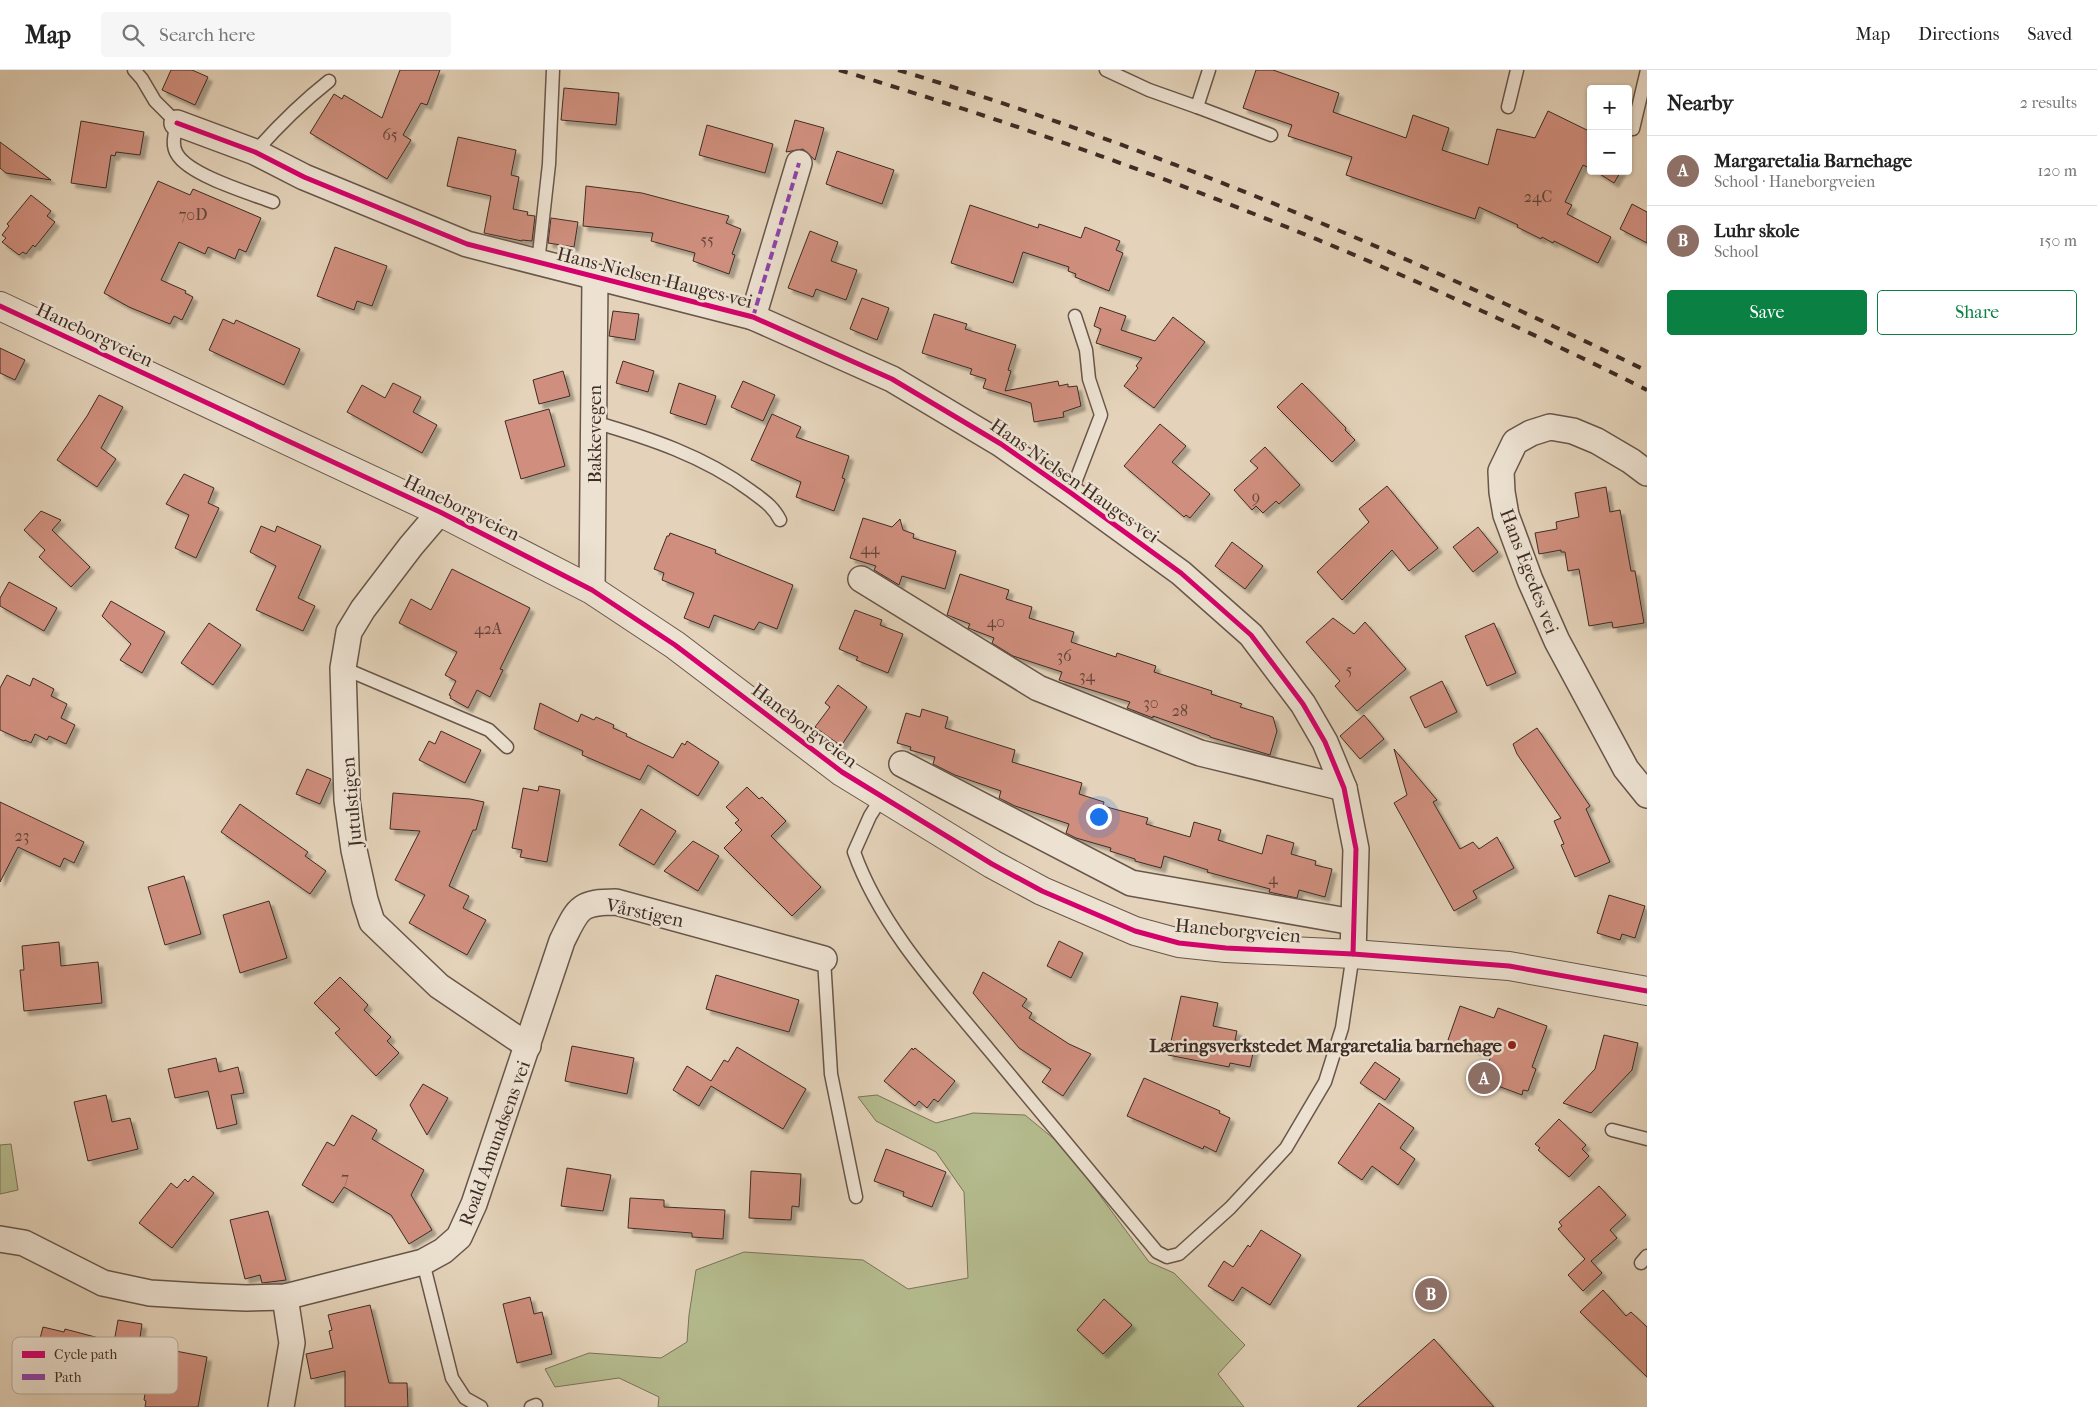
<!DOCTYPE html>
<meta charset="utf-8">
<style>
body{margin:0;font-family:"IM FELL French Canon",serif;background:#f6f6f6;color:#222}
.controls{position:absolute;right:15px;top:15px;display:grid;overflow:hidden;border-radius:5px;box-shadow:0 1px 4px #0004}
.controls button{width:45px;height:45px;display:grid;place-items:center;padding:0;border:0;border-bottom:1px solid #e0e0e0;background:#fff;color:#222;font:25px sans-serif}
.you{position:absolute;left:1098px;top:746px;width:18px;height:18px;margin:-12px;border:4px solid #fff;border-radius:50%;background:#1a73e8;box-shadow:0 0 0 8px #1a73e833}
.badge{display:grid;place-items:center;width:32px;height:32px;border-radius:50%;background:#0b8043;color:#fff;font-size:16px;font-weight:700}
.pin{position:absolute;translate:-50% -50%;border:2px solid #fff;box-shadow:0 1px 5px #0006}
.list{margin:0;padding:0;list-style:none}
h2{display:flex;justify-content:space-between;align-items:center;height:65px;margin:0;padding:0 20px;font-size:21px}
h2 small{font-size:16px;font-weight:400;color:#767676}
.list li{display:grid;grid-template-columns:32px 1fr auto;gap:15px;align-items:center;box-sizing:border-box;height:70px;padding:0 20px;border-top:1px solid #e0e0e0}
.list b{display:block;font-size:19px;white-space:nowrap}
.list p{margin:0;font-size:16px;white-space:nowrap;color:#767676}
.list em{font-size:16px;font-style:normal;color:#767676}
.actions{display:flex;gap:10px;padding:15px 20px}
.actions a{flex:1;padding:11px 0;border:1px solid #0b8043;border-radius:5px;text-align:center;font-size:18px;color:#0b8043}
.actions .main{background:#0b8043;color:#fff}
.icon{flex:none;width:28px;height:28px;fill:none;stroke:currentColor;stroke-width:2;stroke-linecap:round;stroke-linejoin:round}
.map{position:relative;flex:none;width:1647px;height:1337px;overflow:hidden}
header{display:flex;align-items:center;gap:30px;box-sizing:border-box;height:70px;padding:0 25px;background:#fff;border-bottom:1px solid #e0e0e0}
header strong{font-size:24px}
nav{display:flex;gap:28px;margin-inline-start:auto;font-size:18px}
.search{width:350px;height:45px;background:#f6f6f6;display:flex;align-items:center;gap:12px;box-sizing:border-box;padding:0 18px;border-radius:5px;color:#767676;font-size:19px}
main{display:flex}
aside{flex:1;background:#fff}
.map>svg:first-child{display:block}
.green{fill:#b5bc8f;stroke:#7a745a}
.building{fill:#d08f7e;stroke:#3e2c25;filter:url(#shadow)}
.lines{fill:none;stroke-linecap:round;stroke-linejoin:round}
.service-casing{stroke:#68564a;stroke-width:15}
.minor-casing{stroke:#68564a;stroke-width:28}
.tertiary-casing{stroke:#68564a;stroke-width:30}
.service{stroke:#ede2d2;stroke-width:12}
.minor{stroke:#ede2d2;stroke-width:25}
.tertiary{stroke:#ede2d2;stroke-width:28}
.rail{stroke:#3e2c25;stroke-width:4;stroke-dasharray:9 9;stroke-linecap:butt}
.quiet{stroke:#8e44ad;stroke-width:4;stroke-dasharray:8 4;stroke-linecap:butt}
.cycleway-casing{stroke:#ede2d2;stroke-width:8}
.cycleway{stroke:#d6006c;stroke-width:5}
.poi-dot{fill:#8f2418;stroke:#ede2d2;stroke-width:2}
.labels{text-anchor:middle;stroke-width:5;stroke-linejoin:round;paint-order:stroke}
.number-label{font-size:16px;fill:#62453b}
.street-label{font-size:19px;fill:#3e2c25;stroke:#ede2d2}
.poi-label{font-size:19px;font-weight:bold;fill:#3e2c25;stroke:#ede2d2;text-anchor:end}
.key{fill:#ede2d2;stroke:#b8ab9e;stroke-width:1}
.key-label{font-size:14px;fill:#3e2c25}
</style>
<header>
<strong>Map</strong>
<div class="search"><svg class="icon" aria-label="search" viewBox="0 0 24 24"><circle cx="10" cy="10" r="6"/><path d="M15 15l6 6"/></svg>Search here</div>
<nav><a>Map</a><a>Directions</a><a>Saved</a></nav>
</header>
<main>
<div class="map">
<svg width="1647" height="1337" viewBox="0 0 1647 1337">
<defs>
<filter id="shadow"><feDropShadow dx="4.5" dy="4.5" stdDeviation="1" flood-color="#0004"/></filter>
</defs>
<rect width="100%" height="100%" fill="#e4d3ba"/>
<filter id="stains"><feTurbulence type="fractalNoise" baseFrequency=".004" numOctaves="4"/><feColorMatrix values="0 0 0 0 .2 0 0 0 0 .09 0 0 0 0 .02 0 0 0 .5 -.17"/></filter>
<radialGradient id="worn" r=".72"><stop offset=".6" stop-color="#630" stop-opacity="0"/><stop offset="1" stop-color="#630" stop-opacity=".3"/></radialGradient>
<g class="green">
<path d="M877 1025 936 1053 973 1043 1025 1045 1065 1078 1149 1192 1174 1203 1245 1275 1218 1304 1244 1337H658L659 1327 619 1308 555 1317 545 1299 589 1283 661 1288 687 1272 689 1245 696 1200 744 1182 863 1190 908 1219 968 1208 964 1122 936 1082 876 1051 858 1027Z"/>
<path d="M11 1074 18 1120 0 1124V1075Z"/>
</g>
<g class="building">
<path d="M171 0H192L208 7 195 35 162 20Z"/>
<path d="M400 0H440L427 35 421 33 403 65 411 70 387 109 310 63 334 24 342 29 344 25 382 48Z"/>
<path d="M1256 0H1273L1339 23 1333 42 1406 68 1413 45 1449 58 1442 80 1488 95 1497 59 1535 68 1548 41 1591 62V99L1583 95 1565 132 1572 135 1567 144 1611 167 1598 193 1554 171 1553 173 1542 167 1541 169 1517 157 1518 155 1479 137 1475 149 1346 105 1352 87 1288 66 1292 55 1243 38Z"/>
<path d="M564 18 619 23 616 55 561 50Z"/>
<path d="M795 50 824 58 815 90 803 79 786 82Z"/>
<path d="M81 51 144 62 140 85 116 82 115 86 111 85 106 118 71 113Z"/>
<path d="M707 55 773 74 765 103 699 85Z"/>
<path d="M458 67 516 80 511 105 519 107 513 139 528 142 527 145 535 146 532 171 522 170V171L484 163 491 126 447 116Z"/>
<path d="M0 72 51 110 6 103 0 98Z"/>
<path d="M837 81 894 100 882 134 826 114Z"/>
<path d="M1595 101H1621L1614 113Z"/>
<path d="M158 111 190 125 193 119 261 148 246 182 239 179 235 189 208 177 205 184 179 172 161 210 186 221 185 223 193 227 182 250 174 246 170 254 129 237 104 223Z"/>
<path d="M586 116 642 123 729 146 726 153 741 159 732 184 735 185 729 204 693 191 695 183 651 171 653 163 583 156Z"/>
<path d="M31 125 51 141 47 146 55 152 35 177 33 175 26 184 23 182 19 185 2 172 6 168 2 165 9 156 7 154Z"/>
<path d="M1632 134 1647 142V173L1620 159Z"/>
<path d="M970 135 1038 158 1039 154 1081 168 1085 157 1120 171 1116 180 1123 183 1109 221 1075 207 1076 204 1068 201 1069 197 1023 182 1013 213 951 193Z"/>
<path d="M551 148 578 152 574 177 548 173Z"/>
<path d="M810 161 838 172 831 191 857 200 846 230 816 219 813 227 788 218Z"/>
<path d="M335 177 387 196 372 236 357 231 354 240 317 226Z"/>
<path d="M862 228 889 238 877 270 850 259Z"/>
<path d="M1100 237 1126 246 1121 260 1155 271 1173 247 1205 272 1154 338 1124 316 1138 298 1136 296 1142 288 1096 273 1101 259 1094 256Z"/>
<path d="M613 241 639 244 635 270 609 266Z"/>
<path d="M934 244 967 254 965 259 1016 275 1008 300 1011 301 1005 321 1058 311 1059 316 1068 314V317L1077 316 1081 336 1063 342 1064 347 1034 352 1031 333 983 318 986 309 970 304 972 299 922 283Z"/>
<path d="M223 249 234 254 236 250 300 279 284 315 209 280Z"/>
<path d="M0 278 25 290 15 310 0 303Z"/>
<path d="M623 291 654 301 648 322 616 313Z"/>
<path d="M563 301 570 326 539 334 533 310Z"/>
<path d="M743 311 775 325 763 351 731 337Z"/>
<path d="M393 313 421 327 413 342 437 355 422 383 347 342 362 315 385 328Z"/>
<path d="M679 313 716 326 706 355 670 343Z"/>
<path d="M1302 313 1346 358 1345 360 1355 370 1332 392 1277 337Z"/>
<path d="M99 325 123 337 101 378 116 389 97 417 57 390 87 346Z"/>
<path d="M549 339 565 396 521 409 505 351Z"/>
<path d="M772 344 801 357 796 367 849 386 842 408 845 409 834 441 796 427 801 412 751 390Z"/>
<path d="M1160 354 1186 376 1172 392 1210 424 1190 448 1186 445 1184 447 1124 396Z"/>
<path d="M1265 377 1300 415 1279 434 1276 431 1263 443 1256 436 1252 440 1234 420 1258 398 1250 391Z"/>
<path d="M184 404 214 418 208 433 219 438 196 488 175 478 189 445 166 434Z"/>
<path d="M1387 416 1438 478 1409 501 1392 480 1342 530 1317 502 1369 452 1359 439Z"/>
<path d="M1606 417 1610 442 1620 440 1631 501H1635L1644 553 1613 558 1612 552 1589 556 1579 499 1568 501 1565 482H1561V480L1539 484 1535 463 1557 459 1556 452 1579 447 1575 423Z"/>
<path d="M41 441 61 450 52 460 90 497 71 517 39 487 45 480 24 460Z"/>
<path d="M863 448 892 457 900 449 903 460 914 464 913 468 956 481 945 519 902 506 899 515 874 500 876 496 850 488Z"/>
<path d="M261 456 275 462 277 456 321 476 298 528 315 536 303 561 256 540 276 496 250 482Z"/>
<path d="M1478 457 1498 482 1473 502 1453 477Z"/>
<path d="M670 463 716 480 715 483 793 515 777 559 759 552 754 560 714 545 709 558 684 548 694 523 662 510 664 503 654 499 667 466H669Z"/>
<path d="M1232 472 1263 496 1245 519 1215 496Z"/>
<path d="M452 499 530 538 500 599 503 600 490 627 477 620 468 638 450 628 451 626 449 625 456 611 445 605 457 582 399 553 411 529 431 540Z"/>
<path d="M960 504 1009 520 1006 529 1032 537 1029 548 1074 562 1071 572 1116 587 1117 583 1156 596 1154 602 1212 621 1211 624 1242 634 1240 637 1273 647 1277 661 1270 685 1210 667V666L1153 646V648L1127 638 1130 632 1059 610 1062 602 1013 586 992 573 994 568 968 558 970 554 947 545Z"/>
<path d="M9 512 57 538 44 561 0 536V528Z"/>
<path d="M111 531 165 562 142 603 120 590 131 574 102 546Z"/>
<path d="M855 540 882 550 880 555 903 564 888 603 856 590 858 587 839 579Z"/>
<path d="M1333 548 1354 564 1365 552 1406 599 1357 641 1335 616 1340 611 1306 572Z"/>
<path d="M209 553 241 575 213 615 181 593Z"/>
<path d="M1494 553 1516 603 1487 616 1465 566Z"/>
<path d="M7 605 30 616 33 608 54 619 51 626 67 634 61 648 75 655 66 674 49 666 47 670 35 664 31 673 25 670 24 671 0 660V618Z"/>
<path d="M1442 611 1457 642 1425 658 1410 627Z"/>
<path d="M838 615 867 637 841 676 815 657 830 637 825 633Z"/>
<path d="M540 633 578 652 581 644 594 650 596 647 614 655 613 658 627 664 626 666 673 688 682 673 685 675 687 671 719 692 698 726 648 695 640 710 582 685 583 681 534 659Z"/>
<path d="M922 639 948 647 945 658 1015 680 1012 692 1082 713 1079 724 1104 732 1103 736 1148 748 1146 754 1190 767 1194 752 1221 760 1218 770 1262 784 1267 765 1294 773 1291 784 1316 791 1315 795 1332 799 1325 827 1299 820 1297 828 1278 824 1269 822 1270 819 1207 802 1208 800 1164 786 1161 798 1135 791V789L1110 781 1111 778 1076 768 1066 763 1069 754 1015 736 999 728 1001 721 955 705 933 694 935 687 910 680 911 677 897 673 906 643 920 647Z"/>
<path d="M1364 645 1384 669 1360 689 1340 666Z"/>
<path d="M1537 658 1590 736 1586 739 1610 792 1575 807 1561 775 1564 774 1554 751 1561 748 1517 684 1513 674Z"/>
<path d="M441 661 481 680 465 713 419 690 429 671 435 674Z"/>
<path d="M1394 679 1437 730 1433 732 1460 779 1473 772 1479 779 1497 767 1514 798 1473 821 1477 828 1454 841 1394 733 1407 725Z"/>
<path d="M307 699 331 709 320 734 296 724Z"/>
<path d="M539 716 560 720 547 792 520 787 522 780 512 778 523 718 538 721Z"/>
<path d="M747 717 759 729 762 727 786 751 771 766 821 817 792 846 724 778 742 760 735 753 739 750 726 737Z"/>
<path d="M393 723 470 729 484 732 476 760H473L449 816 469 826 463 838 486 850 467 885 409 853 425 825 395 810 420 761 390 759Z"/>
<path d="M0 732 84 772 74 793 64 788 60 797 18 777 0 812Z"/>
<path d="M240 734 308 782 305 786 326 801 310 824 221 762Z"/>
<path d="M641 739 676 761 654 795 619 775Z"/>
<path d="M693 771 719 786 698 821 664 801Z"/>
<path d="M184 806 201 864 165 875 148 817Z"/>
<path d="M1609 825 1645 836 1635 868 1622 864 1620 870 1597 863Z"/>
<path d="M269 831 287 888 240 903 223 845Z"/>
<path d="M1059 871 1083 883 1071 908 1047 896Z"/>
<path d="M59 872 61 896 98 892 102 933 24 941 20 900H24L22 876Z"/>
<path d="M983 902 1027 929 1022 936 1032 943 1029 948 1069 974 1091 984 1063 1026 1042 1012 1051 999 1019 978 973 923Z"/>
<path d="M716 905 799 930 789 962 706 939Z"/>
<path d="M340 907 368 935 364 940 391 967 387 971 399 983 376 1006 335 963 340 959 314 933Z"/>
<path d="M1181 926 1218 933 1213 956 1237 961 1235 970 1255 974 1250 997 1230 993 1229 997 1168 985Z"/>
<path d="M1460 936 1494 948 1498 938 1547 956 1532 997 1536 999 1528 1021 1523 1020 1522 1025 1482 1010 1491 986 1448 970Z"/>
<path d="M1604 965 1638 973 1632 1000 1591 1043 1563 1033 1595 999Z"/>
<path d="M572 976 634 988 627 1024 565 1011Z"/>
<path d="M737 977 806 1019 783 1059 711 1016 699 1036 673 1020 687 996 711 1011 724 990 728 992Z"/>
<path d="M912 978 913 980 915 978 955 1011 938 1032 934 1029 927 1038 919 1031 915 1036 884 1011Z"/>
<path d="M216 988 219 1002 238 997 244 1023 231 1025 237 1054 217 1059 208 1021 175 1028 168 999Z"/>
<path d="M1375 992 1400 1009 1385 1030 1360 1013Z"/>
<path d="M1144 1008 1220 1041 1219 1043 1230 1048 1216 1082 1204 1076 1203 1079 1127 1046Z"/>
<path d="M423 1014 448 1028 427 1065 410 1035Z"/>
<path d="M106 1025 112 1052 130 1048 138 1079 88 1091 74 1032Z"/>
<path d="M1379 1033 1414 1058 1400 1078 1415 1089 1398 1115 1372 1096 1362 1110 1338 1093Z"/>
<path d="M352 1045 377 1060 372 1069 424 1100 411 1125 432 1160 409 1174 391 1145 344 1117 333 1133 302 1115 327 1072 334 1076Z"/>
<path d="M1559 1049 1586 1075 1582 1079 1589 1086 1569 1107 1538 1080 1540 1078 1535 1074Z"/>
<path d="M886 1079 946 1102 932 1137 903 1126 904 1122 874 1111Z"/>
<path d="M567 1098 611 1105 603 1141 561 1136Z"/>
<path d="M751 1101 801 1104 799 1137 792 1136 791 1150 749 1148Z"/>
<path d="M193 1106 214 1123 172 1178 139 1153 171 1113 177 1118 185 1109 188 1112Z"/>
<path d="M1599 1116 1626 1145 1610 1160 1617 1168 1591 1191 1602 1203 1583 1221 1568 1205 1585 1189 1558 1159 1562 1156 1559 1152Z"/>
<path d="M630 1128 664 1130V1137L725 1140 723 1169 692 1167V1163L628 1158Z"/>
<path d="M268 1141 286 1210 262 1213 260 1205 245 1209 230 1150Z"/>
<path d="M1261 1160 1301 1185 1270 1235 1242 1217 1233 1231 1208 1216 1224 1191 1233 1197 1248 1175 1250 1177Z"/>
<path d="M1603 1220 1626 1246 1631 1242 1647 1257V1307L1580 1242Z"/>
<path d="M530 1227 534 1244 542 1242 552 1284 517 1293 503 1234Z"/>
<path d="M1104 1229 1132 1255 1103 1284 1077 1260Z"/>
<path d="M370 1235 389 1313H407L408 1337H345V1301L311 1309 306 1284 333 1278 329 1261 332 1260 328 1245Z"/>
<path d="M118 1250 142 1254 139 1274 207 1287 198 1337H145L146 1331 144 1330 148 1306 106 1294 103 1305 35 1288 43 1257 64 1262 65 1259 114 1272Z"/>
<path d="M1434 1269 1494 1337H1357Z"/>
</g>
<g class="lines">
<g class="service-casing">
<g id="service">
<path d="M134 0 142 9 155 31 177 53C175 63 171 75 177 84 189 105 249 123 273 132"/>
<path d="M1106 0 1149 20 1197 37 1209 0"/>
<path d="M1197 37 1271 65"/>
<path d="M1508 37 1517 0"/>
<path d="M1633 59 1647 0"/>
<path d="M255 82C278 56 301 33 329 11"/>
<path d="M538 193 549 94 553 0"/>
<path d="M594 352C649 368 704 386 751 421 763 430 773 436 780 450"/>
<path d="M1071 423 1101 345 1089 309 1086 280 1075 246"/>
<path d="M343 598 489 660 507 677"/>
<path d="M882 727 870 746 854 782C880 856 941 922 990 981 1046 1048 1101 1115 1157 1182L1167 1187 1179 1184 1230 1138 1286 1078 1325 1012 1342 958 1353 884"/>
<path d="M824 889 831 1004 856 1127"/>
<path d="M1612 1060 1647 1069"/>
<path d="M423 1192 452 1308 465 1328 481 1337"/>
<path d="M1641 1193 1647 1186"/>
<path d="M531 1337 536 1335"/>
</g>
</g>
<g class="minor-casing">
<g id="minor">
<path d="M177 53 255 82 304 107 467 174 753 247 892 309 1001 374 1071 423 1181 503 1251 565 1303 634 1325 672 1344 718 1356 779 1353 884"/>
<path d="M753 247 799 93"/>
<path d="M1647 403 1631 391 1597 371 1573 361 1550 357 1531 363 1515 372 1501 401 1502 422 1506 445 1530 510 1557 571 1626 699 1647 725"/>
<path d="M440 442 411 476 363 539 349 562 343 598 347 730 354 780 365 830 372 852 439 916 528 976"/>
<path d="M861 509 1038 618 1200 683 1344 718"/>
<path d="M592 520 595 208"/>
<path d="M902 694 1131 813 1353 852"/>
<path d="M0 1169 24 1173 103 1213 150 1223 199 1226 246 1228 285 1227 423 1192 443 1181 459 1167 474 1134 562 871C578 839 578 832 616 832L824 889"/>
<path d="M281 1337 292 1273 285 1227"/>
</g>
</g>
<g class="tertiary-casing">
<path id="tertiary" d="M0 236 440 442 592 520 675 575 842 702 992 794 1042 821 1135 861 1179 873 1226 878 1353 884 1509 896 1647 921"/>
</g>
<use href="#service" class="service"/>
<use href="#minor" class="minor"/>
<use href="#tertiary" class="tertiary"/>
<g class="rail">
<path d="M839 0C1117 83 1388 190 1647 320"/>
<path d="M898 0C1156 78 1405 183 1647 301"/>
</g>
<path class="quiet" d="M753 247 799 93"/>
<g class="cycleway-casing">
<g id="cycleway">
<path d="M177 53 255 82 304 107 467 174 753 247 892 309 1001 374 1071 423 1181 503 1251 565 1303 634 1325 672 1344 718 1356 779 1353 884"/>
<path d="M0 236 440 442 592 520 675 575 842 702 992 794 1042 821 1135 861 1179 873 1226 878 1353 884 1509 896 1647 921"/>
</g>
</g>
<use href="#cycleway" class="cycleway"/>
</g>
<circle class="poi-dot" cx="1512" cy="975" r="5"/>
<g class="labels">
<g class="number-label">
<text x="390" y="70">65</text>
<text x="1538" y="132">24C</text>
<text x="193" y="150">70D</text>
<text x="707" y="175">55</text>
<text x="1256" y="432">9</text>
<text x="870" y="484">44</text>
<text x="996" y="557">40</text>
<text x="488" y="564">42A</text>
<text x="1064" y="591">36</text>
<text x="1349" y="605">5</text>
<text x="1087" y="611">34</text>
<text x="1151" y="638">30</text>
<text x="1180" y="646">28</text>
<text x="22" y="771">23</text>
<text x="1273" y="814">4</text>
<text x="345" y="1113">7</text>
</g>
<g class="street-label">
<text transform="translate(655 207) rotate(14)" y="7">Hans Nielsen Hauges vei</text>
<text transform="translate(95 264) rotate(25)" y="7">Haneborgveien</text>
<text transform="translate(594 364) rotate(-90)" y="7">Bakkevegen</text>
<text transform="translate(1075 410) rotate(35)" y="7">Hans Nielsen Hauges vei</text>
<text transform="translate(462 437) rotate(26)" y="7">Haneborgveien</text>
<text transform="translate(1530 501) rotate(69)" y="7">Hans Egedes vei</text>
<text transform="translate(805 655) rotate(37)" y="7">Haneborgveien</text>
<text transform="translate(351 732) rotate(-95)" y="7">Jutulstigen</text>
<text transform="translate(645 842) rotate(12)" y="7">Vårstigen</text>
<text transform="translate(1238 860) rotate(5)" y="7">Haneborgveien</text>
<text transform="translate(494 1073) rotate(-70)" y="7">Roald Amundsens vei</text>
</g>
<g class="poi-label">
<text x="1502" y="982">Læringsverkstedet Margaretalia barnehage</text>
</g>
</g>
<rect x="12" y="1267" width="166" height="57" rx="8" class="key"/>
<rect x="22" y="1281" width="23" height="7" fill="#d6006c"/>
<rect x="22" y="1304" width="23" height="6" fill="#8e44ad"/>
<g class="key-label">
<text x="54" y="1289">Cycle path</text>
<text x="54" y="1312">Path</text>
</g>
<rect width="100%" height="100%" filter="url(#stains)"/>
<rect width="100%" height="100%" fill="url(#worn)"/>
</svg>
<div class="controls">
<button>+</button>
<button>−</button>
</div>
<div class="you"></div>
<div class="pin badge" style="left:1484px;top:1008px;background:#8d6e63">A</div>
<div class="pin badge" style="left:1431px;top:1224px;background:#8d6e63">B</div>
</div>
<aside>
<h2>Nearby<small>2 results</small></h2>
<ul class="list">
<li><span class="badge" style="background:#8d6e63">A</span><div><b>Margaretalia Barnehage</b><p>School · Haneborgveien</p></div><em>120 m</em></li>
<li><span class="badge" style="background:#8d6e63">B</span><div><b>Luhr skole</b><p>School</p></div><em>150 m</em></li>
</ul>
<div class="actions"><a class="main">Save</a><a>Share</a></div>
</aside>
</main>
